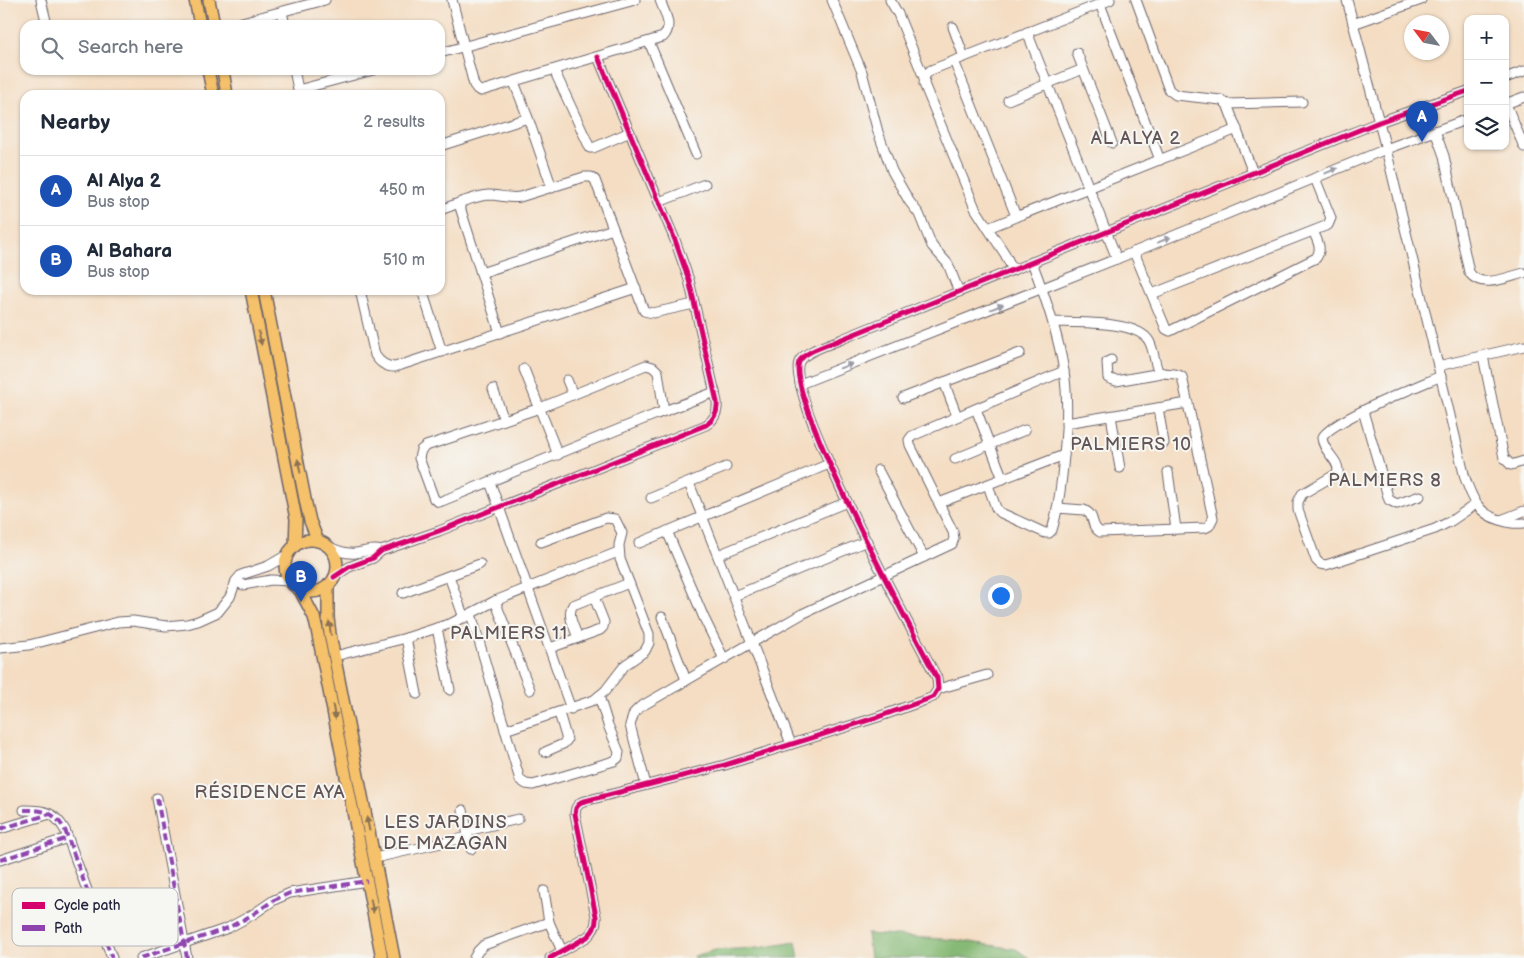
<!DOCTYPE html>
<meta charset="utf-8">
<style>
body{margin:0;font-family:"Balsamiq Sans",sans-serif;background:#f2f2f3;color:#1f2937}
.controls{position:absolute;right:15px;top:15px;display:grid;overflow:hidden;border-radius:10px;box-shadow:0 1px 4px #0004}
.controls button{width:45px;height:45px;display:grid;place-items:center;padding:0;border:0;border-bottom:1px solid #e0e1e3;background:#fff;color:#1f2937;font:25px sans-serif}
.compass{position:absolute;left:1404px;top:15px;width:45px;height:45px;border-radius:50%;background:#fff;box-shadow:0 1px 4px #0004;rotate:302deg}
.you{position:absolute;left:1000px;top:595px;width:18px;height:18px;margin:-12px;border:4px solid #fff;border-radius:50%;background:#1a73e8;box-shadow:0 0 0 8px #1a73e833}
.badge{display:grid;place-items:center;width:32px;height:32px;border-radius:50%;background:#7c3aed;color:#fff;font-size:16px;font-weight:700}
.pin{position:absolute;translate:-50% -41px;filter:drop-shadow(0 1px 2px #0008)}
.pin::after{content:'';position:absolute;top:26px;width:18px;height:15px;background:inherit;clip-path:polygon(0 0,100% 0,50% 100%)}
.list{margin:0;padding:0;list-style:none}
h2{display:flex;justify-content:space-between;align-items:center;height:65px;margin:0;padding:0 20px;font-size:21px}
h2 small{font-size:16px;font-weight:400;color:#747a83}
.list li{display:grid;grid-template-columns:32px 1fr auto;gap:15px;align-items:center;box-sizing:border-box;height:70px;padding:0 20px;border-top:1px solid #e0e1e3}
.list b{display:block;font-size:19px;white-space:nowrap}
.list p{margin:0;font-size:16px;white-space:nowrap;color:#747a83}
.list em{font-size:16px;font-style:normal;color:#747a83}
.icon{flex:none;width:28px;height:28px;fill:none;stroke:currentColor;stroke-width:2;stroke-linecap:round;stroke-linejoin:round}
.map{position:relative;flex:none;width:1524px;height:958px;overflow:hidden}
.search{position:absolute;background:#fff;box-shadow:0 1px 4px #0004;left:20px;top:20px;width:425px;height:55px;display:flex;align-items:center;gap:12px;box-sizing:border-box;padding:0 18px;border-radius:15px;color:#747a83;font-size:19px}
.panel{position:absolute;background:#fff;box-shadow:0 1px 4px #0004;left:20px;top:90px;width:425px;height:205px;border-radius:15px}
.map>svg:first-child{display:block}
.forest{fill:#86b974;stroke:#546e58}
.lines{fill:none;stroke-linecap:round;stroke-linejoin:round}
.minor-casing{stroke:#6c636a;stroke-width:11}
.major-casing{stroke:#6c636a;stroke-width:14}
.minor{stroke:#fff;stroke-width:9}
.major{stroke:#f5c16b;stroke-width:11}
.quiet{stroke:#8e44ad;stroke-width:4;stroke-dasharray:8 4;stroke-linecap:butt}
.cycleway-casing{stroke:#f6f6f2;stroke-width:8}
.cycleway{stroke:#d6006c;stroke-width:5}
.oneway{fill:#9c9ca7}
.oneway2{fill:#8c7253}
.labels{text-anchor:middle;stroke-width:4;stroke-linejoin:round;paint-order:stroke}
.quarter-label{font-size:18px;letter-spacing:1px;fill:#645658;stroke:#f6f6f2}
.key{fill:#f6f6f2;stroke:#b6b6bb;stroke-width:1}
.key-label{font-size:14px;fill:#22223b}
</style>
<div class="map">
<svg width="1524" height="958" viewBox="0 0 1524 958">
<rect width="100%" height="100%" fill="#f6f6f2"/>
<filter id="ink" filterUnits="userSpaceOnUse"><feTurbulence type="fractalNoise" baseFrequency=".02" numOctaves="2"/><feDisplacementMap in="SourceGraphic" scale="10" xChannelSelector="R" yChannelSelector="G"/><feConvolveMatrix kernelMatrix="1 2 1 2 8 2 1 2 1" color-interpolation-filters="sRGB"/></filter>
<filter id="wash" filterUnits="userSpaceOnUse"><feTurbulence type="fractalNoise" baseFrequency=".0096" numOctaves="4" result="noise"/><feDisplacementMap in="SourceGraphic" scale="20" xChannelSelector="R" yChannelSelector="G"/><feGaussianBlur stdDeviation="1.12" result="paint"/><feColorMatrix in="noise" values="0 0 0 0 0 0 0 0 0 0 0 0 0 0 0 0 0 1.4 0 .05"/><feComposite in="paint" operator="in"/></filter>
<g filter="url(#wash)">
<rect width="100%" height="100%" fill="#f4ddc2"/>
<g class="forest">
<path d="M867 934 957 940 1016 949 1029 958H870Z"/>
<path d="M796 942 799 958H695L694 956 715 950 759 948Z"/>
</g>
</g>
<g filter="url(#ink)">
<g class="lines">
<g class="minor-casing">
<g id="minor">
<path d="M41 0 47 25"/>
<path d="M452 0 474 85 477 89 481 91 663 37C674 26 664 12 660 0"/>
<path d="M832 0 862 72 878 132 892 171 909 201 919 214 932 246 948 264 959 292"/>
<path d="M890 0 898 14 924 78"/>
<path d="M1136 0 1169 90 1176 95 1221 100 1227 104 1253 173"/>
<path d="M1347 0 1386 149 1465 478C1472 498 1478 514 1500 520 1508 523 1515 524 1524 523"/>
<path d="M1100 4 1160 160"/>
<path d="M282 12 285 25"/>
<path d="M1353 24 1421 0"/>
<path d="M231 25 325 0"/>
<path d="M953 27 964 57"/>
<path d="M1027 32 1117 259"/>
<path d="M649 42 696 154"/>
<path d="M440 53 635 0"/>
<path d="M1077 53 1112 143"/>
<path d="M954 61 1016 216"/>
<path d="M294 70 299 94"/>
<path d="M554 70 590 148H593L630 132"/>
<path d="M1505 78 1524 71"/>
<path d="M514 82 528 118 552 188"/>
<path d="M298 90 373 70"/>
<path d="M1008 100 1083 69"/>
<path d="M1227 104 1302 102"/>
<path d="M1505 104 1524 97"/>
<path d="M1506 104 1524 147"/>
<path d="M1435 131 1444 156 1469 272C1480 290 1507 277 1524 273"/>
<path d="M440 146 528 118"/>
<path d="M659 202 705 184"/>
<path d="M459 204 500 333"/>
<path d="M440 210C455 205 473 196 489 195 500 195 509 199 520 197L584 177H591L595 180 644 311 653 313 694 304"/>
<path d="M988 228 1237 129"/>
<path d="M1134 252 1166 329 1170 331 1316 258C1323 249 1317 240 1313 231"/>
<path d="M1013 270 1005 254 991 233 975 208 924 84 925 75 931 70 1110 0"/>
<path d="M481 273 613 229"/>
<path d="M360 290 375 355C380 363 386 367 395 367L636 288"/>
<path d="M422 290 442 352"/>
<path d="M1152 294 1328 225 1331 218 1315 178"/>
<path d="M1053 322C1075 323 1137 320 1149 341 1154 350 1154 361 1158 371 1166 376 1175 371 1182 377L1213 518 1209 526 1205 528 1100 532C1089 526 1097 516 1084 510L1057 508"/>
<path d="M1483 356 1504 458 1511 465 1524 461"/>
<path d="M1111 360 1107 362 1108 378 1116 381 1161 373"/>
<path d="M1438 366 1524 346"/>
<path d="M524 369 558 455"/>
<path d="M1441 376C1418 386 1330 421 1322 438 1323 452 1340 460 1338 473L1302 494 1298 502V510L1316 560 1320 564 1326 565 1435 529 1451 521 1476 504"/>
<path d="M567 380 573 395"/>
<path d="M944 382 957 416"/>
<path d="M800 384 1134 252 1386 149 1468 119"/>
<path d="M493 389 504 420"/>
<path d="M903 398 1020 353"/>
<path d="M1158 408 1164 443"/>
<path d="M976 409 1003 479"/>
<path d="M664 411 658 372 653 367 646 365 540 408 426 446 421 450 419 458 434 499 439 502 442 501 654 415 715 392"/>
<path d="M1363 411 1389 500 1397 504 1420 496"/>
<path d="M1111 416 1120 468"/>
<path d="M1066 423 1188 403"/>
<path d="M955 459 1025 430"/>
<path d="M878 470 924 557"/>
<path d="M1168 472 1176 529"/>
<path d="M490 482 571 709"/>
<path d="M689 483 752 643 791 744"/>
<path d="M988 485 996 508 999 512 1045 533H1049L1052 530C1058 510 1061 487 1063 466 1066 435 1069 403 1064 372 1059 336 1045 296 1032 262"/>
<path d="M651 498 726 467"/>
<path d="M939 503 1064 455"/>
<path d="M1501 520 1524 511"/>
<path d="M667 531 704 618 724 659"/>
<path d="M639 543 829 464"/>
<path d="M328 546C337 551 346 554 356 553 365 552 372 548 381 551"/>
<path d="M718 555 847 502"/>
<path d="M449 576 464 618"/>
<path d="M334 577 349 567 373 558 381 551 439 531 706 425C715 419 718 412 717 402L689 280 675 240 598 57"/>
<path d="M236 581 243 585 271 580 290 581"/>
<path d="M403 593 480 564"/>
<path d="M734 596 867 541"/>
<path d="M495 601 530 690"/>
<path d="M471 614 520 780 526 784 533 785 614 761 618 758 619 752 608 725 599 696"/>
<path d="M662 617 686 680"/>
<path d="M437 628 450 690"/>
<path d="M406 638 417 694"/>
<path d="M578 638C575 628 566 615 573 605L629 583"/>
<path d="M0 648 29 645 118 622 133 621 166 626 187 624 198 621 218 612 230 597 236 581 241 575 268 566 287 555"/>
<path d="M550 648 600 630 603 627 604 622 594 597"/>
<path d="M335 656 406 638 452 623 495 601 618 552"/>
<path d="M938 689 987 675"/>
<path d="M505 730 594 700 605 691 625 665 645 651 649 643V634L620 559 619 545 622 533 615 519 606 518 541 542"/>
<path d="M545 752 563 744 567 740 559 713"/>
<path d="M646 785 630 725 634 713 640 707 802 614 952 544 954 538 953 532 910 445 909 440 912 436 1064 371"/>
<path d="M157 798 187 958"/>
<path d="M24 810C44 810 54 811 65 830L112 958"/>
<path d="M463 810 471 849"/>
<path d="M0 829 50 814"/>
<path d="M467 831 518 819"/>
<path d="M375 858 468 837"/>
<path d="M0 860 68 838"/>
<path d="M544 891 549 922 562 951"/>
<path d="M141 958 228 928 252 915 274 900 290 893 367 881"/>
<path d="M474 958 478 951 484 945 549 922"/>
<path d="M550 958 587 937C594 931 597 925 596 916L575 814 576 808 581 802 725 765 878 717 928 699 933 697 938 689 937 678C914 634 785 397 799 362 804 351 831 344 842 339L1379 122 1468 91"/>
</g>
</g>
<g class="major-casing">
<g id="major">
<path d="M195 0 200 25"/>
<path d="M209 0 214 25"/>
<path d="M208 70 213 95"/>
<path d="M223 70 227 95"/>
<path d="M251 290 296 519 295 546"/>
<path d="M264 290 306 504 310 521 318 541"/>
<circle cx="311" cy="566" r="26"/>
<path d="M328 585V618L330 634 394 958"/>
<path d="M300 590 314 617 317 630 382 958"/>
</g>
</g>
<use href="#minor" class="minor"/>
<use href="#major" class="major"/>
<g class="quiet">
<path d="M157 798 187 958"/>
<path d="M24 810C44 810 54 811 65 830L112 958"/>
<path d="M0 829 50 814"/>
<path d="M0 860 68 838"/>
<path d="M141 958 228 928 252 915 274 900 290 893 367 881"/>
</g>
<g class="cycleway-casing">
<g id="cycleway">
<path d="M334 577 349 567 373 558 381 551 439 531 706 425C715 419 718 412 717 402L689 280 675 240 598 57"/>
<path d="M550 958 587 937C594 931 597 925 596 916L575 814 576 808 581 802 725 765 878 717 928 699 933 697 938 689 937 678C914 634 785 397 799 362 804 351 831 344 842 339L1379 122 1468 91"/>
</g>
</g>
<use href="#cycleway" class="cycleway"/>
</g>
<defs><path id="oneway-solid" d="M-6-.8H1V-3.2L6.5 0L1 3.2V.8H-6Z" transform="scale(1.25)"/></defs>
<g class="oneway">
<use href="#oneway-solid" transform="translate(1331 171) rotate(-22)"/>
<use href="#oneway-solid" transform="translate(1164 240) rotate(-22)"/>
<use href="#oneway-solid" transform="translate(997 307) rotate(-21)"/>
<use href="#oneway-solid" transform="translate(846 366) rotate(-21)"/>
</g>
<g class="oneway2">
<use href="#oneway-solid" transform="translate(260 338) rotate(78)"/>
<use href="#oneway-solid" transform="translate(299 466) rotate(-101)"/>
<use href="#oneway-solid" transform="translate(330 628) rotate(-98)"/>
<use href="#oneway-solid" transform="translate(334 712) rotate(79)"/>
<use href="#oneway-solid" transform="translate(368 824) rotate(-102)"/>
<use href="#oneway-solid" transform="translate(372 906) rotate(79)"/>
</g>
</g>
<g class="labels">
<g class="quarter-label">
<text x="1136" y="144">AL ALYA 2</text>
<text x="1131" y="450">PALMIERS 10</text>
<text x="1385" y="486">PALMIERS 8</text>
<text x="509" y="639">PALMIERS 11</text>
<text x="270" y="798">RÉSIDENCE AYA</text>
<text x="446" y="828">LES JARDINS<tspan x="446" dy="21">DE MAZAGAN</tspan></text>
</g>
</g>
<rect x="12" y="888" width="166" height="58" rx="8" class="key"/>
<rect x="22" y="902" width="23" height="7" fill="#d6006c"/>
<rect x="22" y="925" width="23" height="6" fill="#8e44ad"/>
<g class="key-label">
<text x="54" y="910">Cycle path</text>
<text x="54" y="933">Path</text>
</g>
</svg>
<div class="controls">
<button>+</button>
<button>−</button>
<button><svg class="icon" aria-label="layers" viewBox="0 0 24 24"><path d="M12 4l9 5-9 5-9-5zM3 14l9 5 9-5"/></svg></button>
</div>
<svg class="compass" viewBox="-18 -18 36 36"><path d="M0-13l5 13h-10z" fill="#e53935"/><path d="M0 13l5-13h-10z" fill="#747a83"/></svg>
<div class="you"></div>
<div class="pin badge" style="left:1422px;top:142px;background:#1a4fb4">A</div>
<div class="pin badge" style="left:301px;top:602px;background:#1a4fb4">B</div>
<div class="search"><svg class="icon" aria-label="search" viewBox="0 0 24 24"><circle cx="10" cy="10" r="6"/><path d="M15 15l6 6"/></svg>Search here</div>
<section class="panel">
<h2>Nearby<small>2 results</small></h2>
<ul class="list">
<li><span class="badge" style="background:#1a4fb4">A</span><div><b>Al Alya 2</b><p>Bus stop</p></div><em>450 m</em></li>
<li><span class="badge" style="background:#1a4fb4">B</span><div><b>Al Bahara</b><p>Bus stop</p></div><em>510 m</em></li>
</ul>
</section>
</div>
